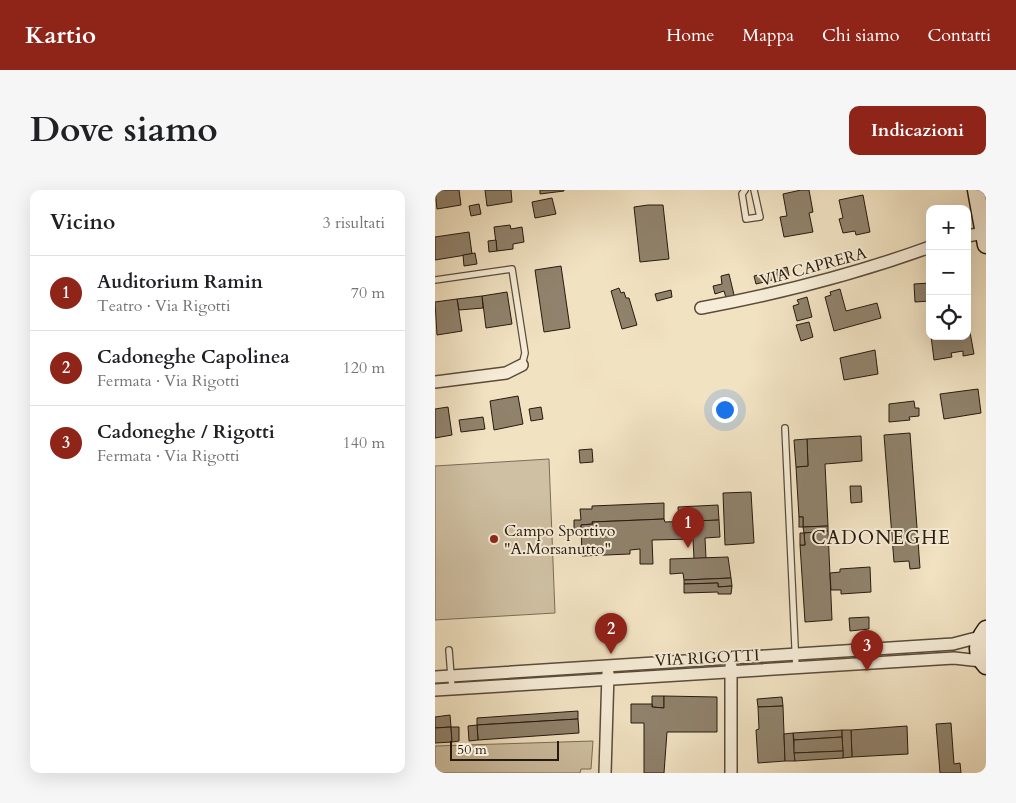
<!DOCTYPE html>
<html lang="it">
<meta charset="utf-8">
<style>
body{margin:0;font-family:Cardo,serif;background:#f6f6f6;color:#202124}
.controls{position:absolute;right:15px;top:15px;display:grid;overflow:hidden;border-radius:10px;box-shadow:0 5px 20px #0002}
.controls button{width:45px;height:45px;display:grid;place-items:center;padding:0;border:0;border-bottom:1px solid #e0e0e0;background:#fff;color:#202124;font:25px sans-serif}
.scale{position:absolute;left:15px;bottom:12px;width:109px;box-sizing:border-box;padding-left:5px;border:2px solid #271a0e;border-top:0;font-size:14px;line-height:18px;white-space:nowrap;color:#271a0e;-webkit-text-stroke:4px #f6ecd7;paint-order:stroke}
.you{position:absolute;left:289px;top:219px;width:18px;height:18px;margin:-12px;border:4px solid #fff;border-radius:50%;background:#1a73e8;box-shadow:0 0 0 8px #1a73e833}
.badge{display:grid;place-items:center;width:32px;height:32px;border-radius:50%;background:#8f2418;color:#fff;font-size:16px;font-weight:700}
.pin{position:absolute;translate:-50% -41px;filter:drop-shadow(0 1px 2px #0008)}
.pin::after{content:'';position:absolute;top:26px;width:18px;height:15px;background:inherit;clip-path:polygon(0 0,100% 0,50% 100%)}
.list{margin:0;padding:0;list-style:none}
h2{display:flex;justify-content:space-between;align-items:center;height:65px;margin:0;padding:0 20px;font-size:21px}
h2 small{font-size:16px;font-weight:400;color:#757577}
.list li{display:grid;grid-template-columns:32px 1fr auto;gap:15px;align-items:center;box-sizing:border-box;height:75px;padding:0 20px;border-top:1px solid #e0e0e0}
.list b{display:block;font-size:19px;white-space:nowrap}
.list p{margin:0;font-size:16px;white-space:nowrap;color:#757577}
.list em{font-size:16px;font-style:normal;color:#757577}
.icon{flex:none;width:28px;height:28px;fill:none;stroke:currentColor;stroke-width:2;stroke-linecap:round;stroke-linejoin:round}
.map{position:relative;flex:none;width:551px;height:583px;overflow:hidden;border-radius:10px}
header{display:flex;align-items:center;gap:30px;box-sizing:border-box;height:70px;padding:0 25px;background:#8f2418;color:#fff}
header strong{font-size:24px}
nav{display:flex;gap:28px;margin-inline-start:auto;font-size:18px}
.intro{display:flex;align-items:center;justify-content:space-between;box-sizing:border-box;height:120px;padding:0 30px}
h1{margin:0;font-size:35px}
.button{padding:12px 22px;border-radius:10px;background:#8f2418;color:#fff;font-size:18px;font-weight:700}
main{display:flex;gap:30px;padding:0 30px}
aside{flex:1;background:#fff;border-radius:10px;box-shadow:0 5px 20px #0002}
.map>svg:first-child{display:block}
.green{fill:#cfc0a3;stroke:#7b6d58}
.building{fill:#90826c;stroke:#271a0e}
.lines{fill:none;stroke-linecap:round;stroke-linejoin:round}
.service-casing{stroke:#5a4c3b;stroke-width:8}
.minor-casing{stroke:#5a4c3b;stroke-width:14}
.secondary-casing{stroke:#271a0e;stroke-width:19}
.service{stroke:#f6ecd7;stroke-width:5.5}
.minor{stroke:#f6ecd7;stroke-width:11}
.secondary{stroke:#f6ecd7;stroke-width:16}
.poi-dot{fill:#8f2418;stroke:#f6ecd7;stroke-width:2}
.labels{text-anchor:middle;stroke-width:4;stroke-linejoin:round;paint-order:stroke}
.street-label{font-size:16px;fill:#271a0e;stroke:#f6ecd7}
.poi-label{font-size:16px;fill:#271a0e;stroke:#f6ecd7;text-anchor:start}
.quarter-label{font-size:19px;letter-spacing:1px;fill:#271a0e;stroke:#f6ecd7}
</style>
<header>
<strong>Kartio</strong>
<nav><a>Home</a><a>Mappa</a><a>Chi siamo</a><a>Contatti</a></nav>
</header>
<div class="intro"><h1>Dove siamo</h1><a class="button">Indicazioni</a></div>
<main>
<aside>
<h2>Vicino<small>3 risultati</small></h2>
<ul class="list">
<li><span class="badge">1</span><div><b>Auditorium Ramin</b><p>Teatro · Via Rigotti</p></div><em>70 m</em></li>
<li><span class="badge">2</span><div><b>Cadoneghe Capolinea</b><p>Fermata · Via Rigotti</p></div><em>120 m</em></li>
<li><span class="badge">3</span><div><b>Cadoneghe / Rigotti</b><p>Fermata · Via Rigotti</p></div><em>140 m</em></li>
</ul>
</aside>
<div class="map">
<svg width="551" height="583" viewBox="0 0 551 583">
<rect width="100%" height="100%" fill="#f1e2c2"/>
<filter id="stains"><feTurbulence type="fractalNoise" baseFrequency=".004" numOctaves="4"/><feColorMatrix values="0 0 0 0 .2 0 0 0 0 .09 0 0 0 0 .02 0 0 0 .5 -.17"/></filter>
<radialGradient id="worn" r=".72"><stop offset=".6" stop-color="#630" stop-opacity="0"/><stop offset="1" stop-color="#630" stop-opacity=".3"/></radialGradient>
<g class="green">
<path d="M114 269 120 423 0 430V276Z"/>
<path d="M158 551 156 579H146L145 583H0V556Z"/>
</g>
<g class="building">
<path d="M0 0H24L26 15 2 19Z"/>
<path d="M50 0H76L77 12 52 16Z"/>
<path d="M105 0H129V1L105 4Z"/>
<path d="M366 0H374L378 22 374 23 378 42 349 47 345 27 352 26 348 4Z"/>
<path d="M428 5 435 42 421 45 420 41 408 43 404 29 408 28 404 10Z"/>
<path d="M117 8 121 24 100 28 97 12Z"/>
<path d="M44 14 46 24 36 26 34 16Z"/>
<path d="M213 15H228L234 69 205 72 199 17Z"/>
<path d="M75 35 76 39 87 37 89 52 78 54V59L62 61 59 37Z"/>
<path d="M34 42 37 64 0 70V47Z"/>
<path d="M61 50 62 61 54 62 53 51Z"/>
<path d="M40 63 42 74 29 76 28 65Z"/>
<path d="M126 76 135 138 109 142 100 80Z"/>
<path d="M352 77 354 86 321 94 319 86Z"/>
<path d="M294 84 300 109 292 111 289 101 280 104 278 96 287 94 286 86Z"/>
<path d="M495 93V111L480 112 479 94Z"/>
<path d="M184 98 186 103 189 102 191 108H194L202 135 187 139 176 101Z"/>
<path d="M405 99 411 121 442 113 446 128 399 141 390 107 396 105 395 102Z"/>
<path d="M236 100 237 107 222 111 220 104Z"/>
<path d="M72 102 77 134 51 138 47 106Z"/>
<path d="M47 106 48 118 24 120 22 109Z"/>
<path d="M372 107 377 127 362 131 358 116 364 114 362 110Z"/>
<path d="M22 109 27 141 2 145 0 112Z"/>
<path d="M532 126 539 164 528 166V161L516 163 517 167 499 170 496 146H532Z"/>
<path d="M374 132 378 147 366 151 361 135Z"/>
<path d="M440 160 443 184 409 190 405 168Z"/>
<path d="M543 199 546 223 509 229 505 204Z"/>
<path d="M83 206 88 234 59 240 55 211Z"/>
<path d="M479 211 480 218H484V226L474 227 475 230 454 232V214Z"/>
<path d="M13 217 17 245 0 248V219Z"/>
<path d="M106 217 108 229 96 231 94 219Z"/>
<path d="M48 227 50 239 26 242 24 230Z"/>
<path d="M475 243 485 378 475 379 474 371 459 372 449 245Z"/>
<path d="M426 246 427 271 390 274 393 336 368 337V327H364L361 277 373 276 372 249Z"/>
<path d="M372 249 373 276 361 277 359 250Z"/>
<path d="M157 259 158 272 145 273 144 260Z"/>
<path d="M415 296H426L427 312 416 313Z"/>
<path d="M316 302 319 353 290 355 288 303Z"/>
<path d="M229 313V329L157 332 158 334 146 335V341L139 342V330H146L145 319H157V316Z"/>
<path d="M283 315 284 330 244 332 243 317Z"/>
<rect x="364" y="327" width="4" height="10"/>
<path d="M229 329 230 332 284 330 285 347 270 348 271 368 259 369 258 349 217 350 218 374H205V359L195 360V364L147 366 146 335 158 334 157 332Z"/>
<path d="M393 336V341L369 343 368 337Z"/>
<path d="M393 341 397 430 370 432 365 355H370L369 343Z"/>
<path d="M365 343H369L370 355H365Z"/>
<path d="M293 367 296 388 249 390 248 383 235 384V369Z"/>
<path d="M435 377 436 402 406 404V400H396L395 383 405 382V379Z"/>
<path d="M296 388 297 396 283 397V393L249 394V390Z"/>
<path d="M283 393V397L297 396 296 404H283V402L249 403V394Z"/>
<path d="M434 427V439L415 441 414 428Z"/>
<path d="M217 506H229V518L217 517Z"/>
<path d="M229 506 282 507V542H232L229 583H209V533H196V514H217V517L229 518Z"/>
<path d="M347 507 348 516 323 517 322 509Z"/>
<path d="M348 516 350 571 323 573 321 540 324 539 323 517Z"/>
<path d="M143 521V529L42 535V528Z"/>
<path d="M15 525 16 537 0 538V527Z"/>
<path d="M143 529 144 543 43 550 42 535Z"/>
<path d="M516 533 519 574 525 573 526 583H505L501 534Z"/>
<path d="M42 535 43 550 34 551 33 536Z"/>
<path d="M472 536 473 564 417 567 416 540Z"/>
<path d="M16 537 17 552 0 553V538Z"/>
<path d="M16 537H24V551L17 552Z"/>
<path d="M407 540V547L359 550 358 543Z"/>
<path d="M407 540H416L417 567 408 568Z"/>
<path d="M358 543 360 571H350L349 544Z"/>
<path d="M407 547 408 561 359 563V550Z"/>
<path d="M408 561V568L360 571 359 563Z"/>
</g>
<g class="lines">
<g class="service-casing">
<g id="service">
<path d="M310 0 307 4 311 29 325 27 319 0"/>
<path d="M0 90 77 79 90 163 87 175"/>
<path d="M350 238 361 478"/>
<path d="M14 460 17 499"/>
</g>
</g>
<g class="minor-casing">
<g id="minor">
<path d="M532 46 549 43"/>
<path d="M266 118C347 103 418 85 495 57"/>
<path d="M0 192 71 183 87 175"/>
<path d="M0 487 518 454 545 447"/>
<path d="M0 500 519 468 546 471"/>
<path d="M170 583 173 483"/>
<path d="M296 583V476"/>
</g>
</g>
<g class="secondary-casing">
<g id="secondary">
<path d="M541 0 551 55"/>
<path d="M551 439C541 452 540 464 551 476"/>
</g>
</g>
<use href="#service" class="service"/>
<use href="#minor" class="minor"/>
<use href="#secondary" class="secondary"/>
</g>
<circle class="poi-dot" cx="59" cy="349" r="5"/>
<g class="labels">
<g class="street-label">
<text transform="translate(378 76) rotate(-15)" y="6">VIA CAPRERA</text>
<text transform="translate(272 467) rotate(-3)" y="6">VIA RIGOTTI</text>
</g>
<g class="poi-label">
<text x="69" y="346">Campo Sportivo<tspan x="69" dy="18">"A.Morsanutto"</tspan></text>
</g>
<g class="quarter-label">
<text x="446" y="354">CADONEGHE</text>
</g>
</g>
<rect width="100%" height="100%" filter="url(#stains)"/>
<rect width="100%" height="100%" fill="url(#worn)"/>
</svg>
<div class="controls">
<button>+</button>
<button>−</button>
<button><svg class="icon" aria-label="locate" viewBox="0 0 24 24"><circle cx="12" cy="12" r="6"/><path d="M12 2v4M12 18v4M2 12h4M18 12h4"/></svg></button>
</div>
<div class="scale">50 m</div>
<div class="you"></div>
<div class="pin badge" style="left:253px;top:358px">1</div>
<div class="pin badge" style="left:176px;top:464px">2</div>
<div class="pin badge" style="left:432px;top:481px">3</div>
</div>
</main>
